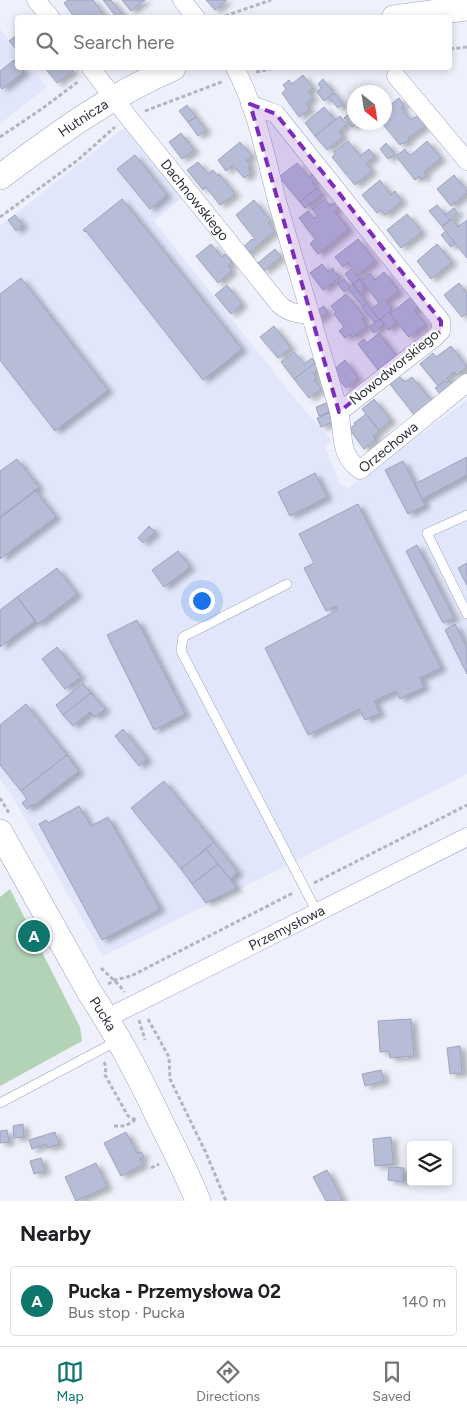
<!DOCTYPE html>
<meta charset="utf-8">
<style>
body{margin:0;font-family:Figtree,sans-serif;background:#f6f6f6;color:#202124}
.controls{position:absolute;right:15px;bottom:15px;display:grid;overflow:hidden;border-radius:5px;box-shadow:0 2px 8px #0003}
.controls button{width:45px;height:45px;display:grid;place-items:center;padding:0;border:0;border-bottom:1px solid #e0e0e0;background:#fff;color:#202124;font:25px sans-serif}
.compass{position:absolute;left:347px;top:85px;width:45px;height:45px;border-radius:50%;background:#fff;box-shadow:0 2px 8px #0003;rotate:150deg}
.you{position:absolute;left:201px;top:600px;width:18px;height:18px;margin:-12px;border:4px solid #fff;border-radius:50%;background:#1a73e8;box-shadow:0 0 0 8px #1a73e833}
.badge{display:grid;place-items:center;width:32px;height:32px;border-radius:50%;background:#0f766e;color:#fff;font-size:16px;font-weight:700}
.pin{position:absolute;translate:-50% -50%;border:2px solid #fff;box-shadow:0 1px 5px #0006}
.list{margin:0;padding:0;list-style:none}
h2{display:flex;justify-content:space-between;align-items:center;height:65px;margin:0;padding:0 20px;font-size:21px}
h2 small{font-size:16px;font-weight:400;color:#757577}
.list li{display:grid;grid-template-columns:32px 1fr auto;gap:15px;align-items:center;box-sizing:border-box;height:70px;margin:0 10px 10px;padding:0 10px;border:1px solid #e0e0e0;border-radius:5px}
.list b{display:block;font-size:19px;white-space:nowrap}
.list p{margin:0;font-size:16px;white-space:nowrap;color:#757577}
.list em{font-size:16px;font-style:normal;color:#757577}
.icon{flex:none;width:28px;height:28px;fill:none;stroke:currentColor;stroke-width:2;stroke-linecap:round;stroke-linejoin:round}
.map{position:relative;flex:none;width:467px;height:1201px;overflow:hidden}
.search{position:absolute;background:#fff;box-shadow:0 2px 8px #0003;left:15px;right:15px;top:15px;height:55px;display:flex;align-items:center;gap:12px;box-sizing:border-box;padding:0 18px;border-radius:5px;color:#757577;font-size:19px}
.sheet{height:145px;background:#fff}
nav{display:flex;justify-content:space-around;align-items:center;box-sizing:border-box;height:70px;border-top:1px solid #e0e0e0;background:#fff;font-size:14px;color:#757577}
nav a{display:grid;justify-items:center;gap:2px}
nav .on{color:#0f766e}
.map>svg:first-child{display:block}
.built{fill:#e2e6fb}
.green{fill:#b2d3b6}
.building{fill:#b7bdd7;stroke:#9da3bc;filter:url(#shadow)}
.lines{fill:none;stroke-linecap:round;stroke-linejoin:round}
.lane-casing{stroke:#9ea4bd;stroke-width:10}
.street-casing{stroke:#9ea4bd;stroke-width:19}
.secondary-casing{stroke:#9ea4bd;stroke-width:26}
.path{stroke:#b2b5bf;stroke-width:3;stroke-dasharray:4 2.5;stroke-linecap:butt}
.lane{stroke:#fff;stroke-width:9}
.street{stroke:#fff;stroke-width:18}
.secondary{stroke:#fff;stroke-width:25}
.marked{fill:#7b2cbf;fill-opacity:0.2;stroke:#7b2cbf;stroke-width:4;stroke-dasharray:10 6;stroke-linejoin:round}
.labels{text-anchor:middle;stroke-width:4.5;stroke-linejoin:round;paint-order:stroke}
.street-label{font-size:14px;fill:#2e313b;stroke:#fff}
</style>
<div class="map">
<svg width="467" height="1201" viewBox="0 0 467 1201">
<defs>
<filter id="shadow"><feDropShadow dx="5.5" dy="3" stdDeviation="2.5" flood-color="#0004"/></filter>
</defs>
<rect width="100%" height="100%" fill="#eef1fb"/>
<g class="built">
<path d="M0 29 17 51 18 68H31L47 87 0 124Z"/>
<path d="M128 125 184 196 154 221 304 410 331 439V442L325 446 340 485 348 488 467 400V774L248 885 103 956 16 803 0 779V226Z"/>
</g>
<path class="green" d="M10 889 80 1027 82 1041 0 1086V897Z"/>
<g class="building">
<path d="M68 0H93L106 18H79L78 16 75 18 64 3Z"/>
<path d="M103 0H111L124 16 122 18H117Z"/>
<path d="M122 0H145L131 11Z"/>
<path d="M206 0H227L215 10Z"/>
<path d="M18 34V51L9 41Z"/>
<path d="M14 60 18 64V68H20L24 72 2 89 0 86V71Z"/>
<path d="M45 68H71L73 71 57 83Z"/>
<path d="M303 75 313 88 308 92 313 98 306 103 310 109 299 117 282 93 286 89 283 85 289 80 292 84Z"/>
<path d="M323 79 334 93 324 101 317 92 321 88 318 84Z"/>
<path d="M334 93 343 104 338 108 329 97Z"/>
<path d="M399 98 404 105 401 108 411 120 418 115 425 126 408 138 409 140 403 144 402 143 400 145 382 123 381 124 380 122H384V112L387 110 386 108Z"/>
<path d="M187 105 196 117 188 122 179 111Z"/>
<path d="M324 107 335 120 315 136 305 123Z"/>
<path d="M350 113 354 118V122H357L352 127 344 118Z"/>
<path d="M340 116 347 124 339 131 343 137 327 150 315 136Z"/>
<path d="M196 117 206 130 198 136 188 122Z"/>
<path d="M181 133 194 150 182 159 169 142Z"/>
<path d="M348 141 360 156 369 149 375 156 366 163 372 171 355 185 332 157 335 154 334 152Z"/>
<path d="M427 141 441 158 424 172 426 175 422 179 419 176 415 180 396 156 405 149 410 156Z"/>
<path d="M240 142 252 156 246 160 251 166 248 168 251 173 244 178 233 165 226 171 218 160Z"/>
<path d="M386 143 395 154 388 159 380 149Z"/>
<path d="M135 155 167 195 150 209 117 169Z"/>
<path d="M198 162 208 174 213 170 218 176 219 174 235 194 220 205 206 187 203 190 187 170Z"/>
<path d="M297 163 308 177H311V174L316 179 312 182 317 188 300 202 279 177Z"/>
<path d="M454 175 467 191V193L451 206 437 189Z"/>
<path d="M380 180 391 195 395 191 402 201 385 215 381 210 377 213 362 195Z"/>
<path d="M317 188 322 194 305 208 300 202Z"/>
<path d="M122 199 242 349 203 380 86 231 85 232 83 230Z"/>
<path d="M325 199 330 206 335 202 339 207 334 211 349 229 318 254 310 244 315 239 299 218 308 211 314 219 318 216 312 209Z"/>
<path d="M254 200 271 221 268 223 275 231 245 256 240 250 252 239 253 240 255 239 236 215Z"/>
<path d="M437 205 450 220 442 226 429 211Z"/>
<path d="M454 208 458 213 450 220 445 215Z"/>
<path d="M407 214 422 232 401 248 387 230Z"/>
<path d="M15 215 23 225 16 231 8 220Z"/>
<path d="M452 219 458 227 467 220V258L442 227Z"/>
<path d="M446 231 455 243 451 247 441 235Z"/>
<path d="M358 239 375 261 358 275 348 263 343 267 335 257Z"/>
<path d="M211 244 222 257 225 254 232 262 228 266 232 271 218 283 196 256Z"/>
<path d="M437 244 452 262 431 279 417 261Z"/>
<path d="M275 249 281 257 264 271 258 263Z"/>
<path d="M322 264 328 272 333 268 334 272 336 273 340 277 323 290 310 273Z"/>
<path d="M351 269 359 279 353 284 345 274Z"/>
<path d="M384 272 399 291 386 301 392 309 379 320 371 309 379 303 361 280 370 273 375 280Z"/>
<path d="M21 278 108 390 55 431 0 360V294Z"/>
<path d="M344 279 350 287 344 292 338 284Z"/>
<path d="M359 279 364 286 363 287 365 289 360 293 353 284Z"/>
<path d="M459 283 467 293V313L462 317 444 295Z"/>
<path d="M353 284 367 303 363 307 348 288Z"/>
<path d="M227 285 242 304 231 314 215 295Z"/>
<path d="M346 294 365 317 362 319 367 326 353 337 350 334 345 338 339 331 344 327 334 314 336 312 331 306Z"/>
<path d="M411 297 419 306 414 310 426 324 409 337 390 314Z"/>
<path d="M367 303 379 320 375 323 362 308Z"/>
<path d="M324 306 328 312 316 322 313 313Z"/>
<path d="M389 312 396 322 389 330 380 319Z"/>
<path d="M380 319 384 324 374 333 369 327Z"/>
<path d="M274 326 291 348 278 358 260 337Z"/>
<path d="M379 333 396 356 378 370 358 344 364 339 367 343Z"/>
<path d="M451 346 467 367 457 375 454 372 447 378 449 381 447 383 445 381 438 386 420 364 433 353 436 357Z"/>
<path d="M294 352 304 364 312 358 315 363 294 379 281 362Z"/>
<path d="M345 360 358 378 346 388 332 371Z"/>
<path d="M315 363 319 369 313 373 317 378 314 380 321 389 309 398 294 379Z"/>
<path d="M399 376 405 382 412 377 433 402 415 416 390 384Z"/>
<path d="M445 381 447 383 449 381 453 385 441 395 435 388Z"/>
<path d="M374 399 391 420 379 430 362 409Z"/>
<path d="M329 402 332 411 319 416 316 407Z"/>
<path d="M331 412 335 421 321 427 317 418Z"/>
<path d="M366 414 379 431 373 436 376 439 364 449 350 430V428L355 425 354 423Z"/>
<path d="M467 457V475L422 499 415 484Z"/>
<path d="M17 459 39 487 0 517V471Z"/>
<path d="M403 461 425 505 408 514 385 470Z"/>
<path d="M315 473 327 497 290 516 278 492Z"/>
<path d="M36 491 56 517 0 559V518Z"/>
<path d="M358 504 441 668 420 678 424 687 400 699 396 691 374 701 380 713 365 720 359 709 308 735 265 648 338 610 336 606 326 611 304 568 314 563 299 534Z"/>
<path d="M149 526 155 532 143 543 138 538Z"/>
<path d="M417 545 454 618 443 623 406 551Z"/>
<path d="M178 551 190 567 164 587 152 570Z"/>
<path d="M467 563V585L458 568Z"/>
<path d="M57 568 77 594 38 624 17 597Z"/>
<path d="M17 597 35 621 0 647V610Z"/>
<path d="M137 620 185 714 154 730 107 635Z"/>
<path d="M455 624 467 648V674L445 630Z"/>
<path d="M57 647 81 677 65 689 42 659Z"/>
<path d="M83 683 91 693 63 715 56 705Z"/>
<path d="M91 693 105 709 95 717 90 712 73 726 63 715Z"/>
<path d="M26 704 67 755 21 791 0 765V725Z"/>
<path d="M123 729 147 759 139 766 115 736Z"/>
<path d="M67 755 79 771 33 806 32 805 27 809 22 803 27 799 21 791Z"/>
<path d="M164 781 214 842 181 869 131 808Z"/>
<path d="M79 806 91 826 108 817 160 909 102 940 39 824 46 820 48 823Z"/>
<path d="M214 842 238 872 230 879 206 849Z"/>
<path d="M206 849 218 864 192 884 181 869Z"/>
<path d="M218 864 237 888 206 903 192 884Z"/>
<path d="M411 1019 414 1056 390 1058 389 1051 380 1052 378 1021Z"/>
<path d="M460 1046 462 1073 450 1074 447 1048Z"/>
<path d="M381 1070 384 1081 365 1086 362 1074Z"/>
<path d="M23 1124 24 1137 14 1138 13 1126Z"/>
<path d="M7 1130 9 1142 0 1143V1131Z"/>
<path d="M55 1132 59 1144 47 1148 46 1144 32 1149 29 1140Z"/>
<path d="M126 1132 137 1153 141 1152 144 1157 140 1159 143 1165 121 1176 104 1143Z"/>
<path d="M391 1137 393 1164 375 1166 373 1139Z"/>
<path d="M41 1158 45 1171 34 1174 30 1161Z"/>
<path d="M96 1163 107 1187 76 1201 65 1177Z"/>
<path d="M389 1167 404 1168 403 1182 388 1180Z"/>
<path d="M327 1170 343 1201H326L313 1177Z"/>
</g>
<g class="lines">
<g class="lane-casing">
<g id="lane">
<path d="M467 515 427 533 467 614"/>
<path d="M287 584 183 637 181 651 317 912"/>
<path d="M0 1103 117 1041"/>
</g>
</g>
<g class="street-casing">
<g id="street">
<path d="M36 0 51 18"/>
<path d="M182 0 196 18"/>
<path id="s1" d="M91 68 129 118 279 304C288 313 297 313 309 315"/>
<path id="s2" d="M235 68C256 106 266 158 277 201 297 270 317 339 338 408 345 432 337 453 360 470L467 383"/>
<path d="M396 76 467 161"/>
<path d="M250 104 276 114 441 321V331L434 338 339 412"/>
<path id="s3" d="M107 1018 467 837"/>
</g>
</g>
<g class="secondary-casing">
<g id="secondary">
<path d="M394 18 467 8"/>
<path id="s4" d="M0 177C56 135 109 96 173 68"/>
<path id="s5" d="M0 832 90 993C116 1032 137 1072 157 1114 171 1143 186 1171 198 1201"/>
</g>
</g>
<g class="path">
<path d="M219 18 271 0"/>
<path d="M450 49 467 47"/>
<path d="M256 72 275 68"/>
<path d="M145 111 224 81"/>
<path d="M0 137 43 108 79 81"/>
<path d="M0 217 78 160 115 127"/>
<path d="M0 798 9 813"/>
<path d="M314 883 467 805"/>
<path d="M101 968 120 986 124 992"/>
<path d="M108 984 115 980 131 976 293 893"/>
<path d="M148 1019 169 1057 170 1079 206 1153 226 1201"/>
<path d="M139 1020 145 1040"/>
<path d="M104 1062 106 1067 105 1075 128 1116 136 1120"/>
<path d="M114 1126H125L135 1120"/>
<path d="M151 1168 159 1164"/>
</g>
<use href="#lane" class="lane"/>
<use href="#street" class="street"/>
<use href="#secondary" class="secondary"/>
</g>
<path class="marked" d="M250 104 276 114 441 321V331L339 412Z"/>
<g class="labels">
<g class="street-label">
<text dy="5" stroke="none"><textPath href="#s4" startOffset="102">Hutnicza</textPath></text>
<text dy="5" stroke="none"><textPath href="#s1" startOffset="168">Dachnowskiego</textPath></text>
<text transform="translate(394 367) rotate(-39)" y="5">Nowodworskiego</text>
<text dy="5" stroke="none"><textPath href="#s2" startOffset="460">Orzechowa</textPath></text>
<text dy="5" stroke="none"><textPath href="#s3" startOffset="201">Przemysłowa</textPath></text>
<text dy="5" stroke="none"><textPath href="#s5" startOffset="209">Pucka</textPath></text>
</g>
</g>
</svg>
<div class="controls">
<button><svg class="icon" aria-label="layers" viewBox="0 0 24 24"><path d="M12 4l9 5-9 5-9-5zM3 14l9 5 9-5"/></svg></button>
</div>
<svg class="compass" viewBox="-18 -18 36 36"><path d="M0-13l5 13h-10z" fill="#e53935"/><path d="M0 13l5-13h-10z" fill="#757577"/></svg>
<div class="you"></div>
<div class="pin badge" style="left:34px;top:936px">A</div>
<div class="search"><svg class="icon" aria-label="search" viewBox="0 0 24 24"><circle cx="10" cy="10" r="6"/><path d="M15 15l6 6"/></svg>Search here</div>
</div>
<section class="sheet">
<h2>Nearby<small></small></h2>
<ul class="list">
<li><span class="badge">A</span><div><b>Pucka - Przemysłowa 02</b><p>Bus stop · Pucka</p></div><em>140 m</em></li>
</ul>
</section>
<nav>
<a class="on"><svg class="icon" aria-label="map" viewBox="0 0 24 24"><path d="M3 6l6-2 6 2 6-2v14l-6 2-6-2-6 2zM9 4v14M15 6v14"/></svg>Map</a>
<a><svg class="icon" aria-label="directions" viewBox="0 0 24 24"><path d="M12 3l9 9-9 9-9-9zM9 14v-3h6M13 9l2 2-2 2"/></svg>Directions</a>
<a><svg class="icon" aria-label="saved" viewBox="0 0 24 24"><path d="M7 4h10v16l-5-4-5 4z"/></svg>Saved</a>
</nav>
